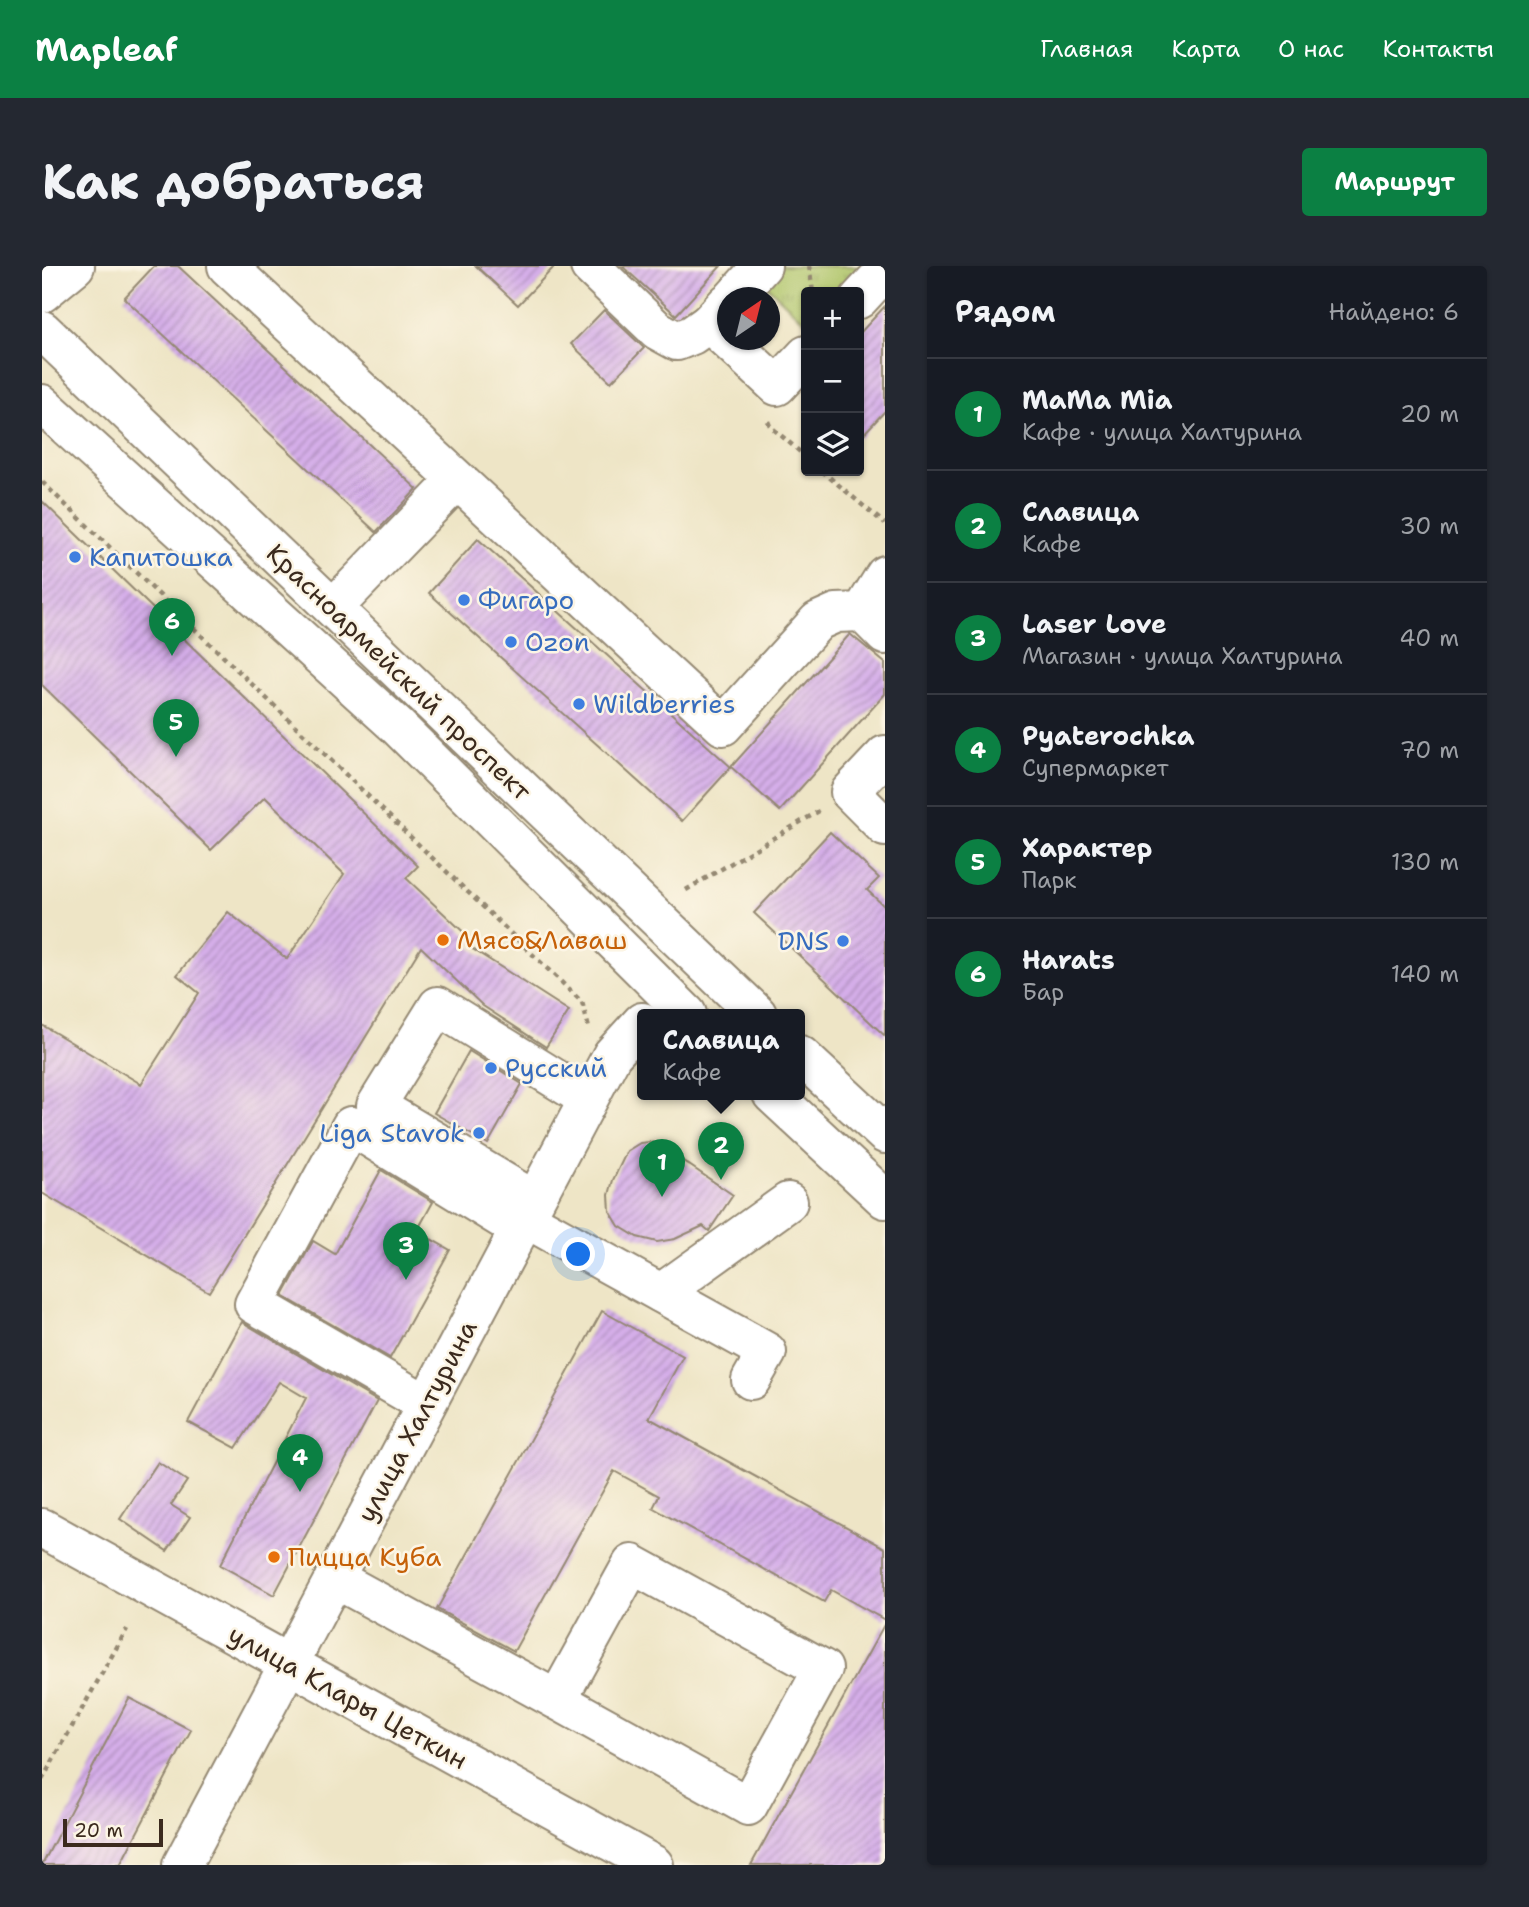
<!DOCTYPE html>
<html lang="ru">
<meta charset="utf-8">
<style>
body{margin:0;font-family:"Shantell Sans",sans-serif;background:#242831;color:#f1f3f6}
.controls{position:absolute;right:21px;top:21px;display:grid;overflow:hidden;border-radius:7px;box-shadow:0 2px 5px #0004}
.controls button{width:63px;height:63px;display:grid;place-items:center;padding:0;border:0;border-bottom:2px solid #363941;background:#171b24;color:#f1f3f6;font:35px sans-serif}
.compass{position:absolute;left:675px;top:21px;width:63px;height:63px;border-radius:50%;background:#171b24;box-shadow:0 2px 5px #0004;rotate:35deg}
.scale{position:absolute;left:21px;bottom:18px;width:100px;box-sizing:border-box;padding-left:7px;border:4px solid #3b2a1e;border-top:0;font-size:19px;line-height:24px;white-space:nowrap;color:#3b2a1e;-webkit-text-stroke:5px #fcf5e5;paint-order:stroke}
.you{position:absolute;left:537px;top:989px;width:24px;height:24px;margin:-18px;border:5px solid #fff;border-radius:50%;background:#1a73e8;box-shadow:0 0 0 10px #1a73e833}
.badge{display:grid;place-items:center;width:46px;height:46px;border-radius:50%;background:#0b8043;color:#fff;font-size:23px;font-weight:700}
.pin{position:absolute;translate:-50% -58px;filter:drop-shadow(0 2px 4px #0008)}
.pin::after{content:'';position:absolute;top:37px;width:24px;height:21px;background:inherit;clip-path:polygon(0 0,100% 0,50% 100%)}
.popup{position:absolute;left:595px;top:743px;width:168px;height:91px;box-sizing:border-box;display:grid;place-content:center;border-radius:7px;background:#171b24;filter:drop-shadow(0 2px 5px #0005);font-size:23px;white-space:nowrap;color:#9ea1a6}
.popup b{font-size:26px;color:#f1f3f6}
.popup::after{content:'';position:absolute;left:50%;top:100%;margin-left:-14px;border:14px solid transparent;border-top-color:#171b24}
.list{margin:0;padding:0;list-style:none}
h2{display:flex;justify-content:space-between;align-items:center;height:91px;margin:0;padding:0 28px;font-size:30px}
h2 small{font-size:23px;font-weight:400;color:#9ea1a6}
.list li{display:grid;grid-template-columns:46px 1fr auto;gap:21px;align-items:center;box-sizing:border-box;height:112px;padding:0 28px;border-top:2px solid #363941}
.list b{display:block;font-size:26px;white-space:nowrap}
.list p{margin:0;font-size:23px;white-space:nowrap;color:#9ea1a6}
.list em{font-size:23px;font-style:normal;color:#9ea1a6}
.icon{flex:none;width:38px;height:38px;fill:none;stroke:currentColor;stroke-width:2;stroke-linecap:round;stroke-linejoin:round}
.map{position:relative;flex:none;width:843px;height:1599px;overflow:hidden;border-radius:7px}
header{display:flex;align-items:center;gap:42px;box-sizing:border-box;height:98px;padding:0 35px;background:#0b8043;color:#fff}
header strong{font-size:33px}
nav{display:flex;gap:38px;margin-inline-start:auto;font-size:24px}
.intro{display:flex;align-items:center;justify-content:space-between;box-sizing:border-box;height:168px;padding:0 42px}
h1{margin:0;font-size:49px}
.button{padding:18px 32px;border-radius:7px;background:#0b8043;color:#fff;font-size:24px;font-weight:700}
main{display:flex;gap:42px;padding:0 42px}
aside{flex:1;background:#171b24;border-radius:7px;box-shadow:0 2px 5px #0004}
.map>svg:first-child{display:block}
.park{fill:url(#park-tufts);stroke:#757844;stroke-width:2}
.building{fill:url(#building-hatch)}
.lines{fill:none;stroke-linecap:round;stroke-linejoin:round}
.minor-casing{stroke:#948872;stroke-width:42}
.major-casing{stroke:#948872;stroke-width:42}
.path{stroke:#948872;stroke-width:4.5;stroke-dasharray:5 5;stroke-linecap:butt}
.minor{stroke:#fff;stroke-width:38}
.major{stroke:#fff;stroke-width:38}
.shop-dot{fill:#3f7fe0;stroke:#fcf5e5;stroke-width:2.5}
.food-dot{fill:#e8710a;stroke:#fcf5e5;stroke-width:2.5}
.labels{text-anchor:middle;stroke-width:5;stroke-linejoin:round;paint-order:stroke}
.shop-label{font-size:26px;fill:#366cbe;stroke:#fcf5e5;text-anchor:start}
.street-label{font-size:26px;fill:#3b2a1e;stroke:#fcf5e5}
.food-label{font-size:26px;fill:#c56008;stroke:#fcf5e5;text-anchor:start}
</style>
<header>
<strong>Mapleaf</strong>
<nav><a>Главная</a><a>Карта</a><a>О нас</a><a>Контакты</a></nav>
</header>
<div class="intro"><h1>Как добраться</h1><a class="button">Маршрут</a></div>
<main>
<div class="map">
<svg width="843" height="1599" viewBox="0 0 843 1599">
<defs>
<pattern id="park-tufts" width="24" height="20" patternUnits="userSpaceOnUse" patternTransform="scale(1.75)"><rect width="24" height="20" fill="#afc569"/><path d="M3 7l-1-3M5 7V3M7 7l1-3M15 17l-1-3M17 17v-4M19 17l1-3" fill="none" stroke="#97a95b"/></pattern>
<pattern id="building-hatch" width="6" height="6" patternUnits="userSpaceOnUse" patternTransform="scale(1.75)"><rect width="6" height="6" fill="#d5aee9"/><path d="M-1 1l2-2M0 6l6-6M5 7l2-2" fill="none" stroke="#ae8ebc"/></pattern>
</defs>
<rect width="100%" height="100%" fill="#fcf5e5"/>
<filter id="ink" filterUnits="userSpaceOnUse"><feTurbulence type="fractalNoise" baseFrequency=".0143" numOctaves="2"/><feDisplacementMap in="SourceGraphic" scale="14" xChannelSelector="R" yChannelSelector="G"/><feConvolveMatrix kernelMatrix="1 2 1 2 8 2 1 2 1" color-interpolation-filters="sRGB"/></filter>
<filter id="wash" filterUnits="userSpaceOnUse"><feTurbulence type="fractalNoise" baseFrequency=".00686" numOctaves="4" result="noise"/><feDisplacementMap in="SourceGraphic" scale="28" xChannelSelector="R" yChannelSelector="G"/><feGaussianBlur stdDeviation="1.57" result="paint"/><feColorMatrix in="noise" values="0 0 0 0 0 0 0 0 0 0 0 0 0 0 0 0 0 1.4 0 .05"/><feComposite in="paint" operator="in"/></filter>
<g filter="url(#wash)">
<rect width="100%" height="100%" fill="#eee5c6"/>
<path class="park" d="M737 0H823L798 26H764V57L721 16Z"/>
<g id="blocks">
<g class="building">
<path d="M112 0H136L375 223 334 266 82 32Z"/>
<path d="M434 0H513L476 39Z"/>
<path d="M580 0H679L634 49Z"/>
<path d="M843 40V145L817 173V68Z"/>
<path d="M562 44 602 82 569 116 529 78Z"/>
<path d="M0 235 376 600 364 612 431 675 426 680 527 745 504 781 441 740 379 681 167 1026 0 927V759L99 818 157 727 135 709 186 646 245 693 302 608 223 531 169 584 0 419Z"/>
<path d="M436 273 689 501 640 555 387 327Z"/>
<path d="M808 368 843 397V428L738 545 689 501Z"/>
<path d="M788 566 837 612 825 624 843 641V770L712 647Z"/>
<path d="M427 785 480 818 446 878 392 847Z"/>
<path d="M608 876 616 878 691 929 667 965 661 960 633 973 615 976 595 971 577 960 568 945 567 929 571 914 585 885 598 877Z"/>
<path d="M339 904 391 936 375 965 408 984 348 1092 241 1030 271 975 293 988Z"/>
<path d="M560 1045 641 1090 607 1152 843 1282V1354L789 1324 782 1336 611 1242 617 1230 572 1205 472 1385 395 1343Z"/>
<path d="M200 1056 335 1135 232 1329 178 1299 264 1132 237 1116 194 1182 146 1156Z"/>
<path d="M116 1196 145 1215 129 1239 148 1251 125 1285 78 1253Z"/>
<path d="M843 1357V1599H709Z"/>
<path d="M87 1432 149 1464 78 1599H0Z"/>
</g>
</g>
</g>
<g filter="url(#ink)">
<use href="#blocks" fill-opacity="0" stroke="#948872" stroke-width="2"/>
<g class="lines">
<g class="minor-casing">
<g id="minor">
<path d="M185 0 681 460 776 355 794 347 820 346 843 309"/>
<path d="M548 0 615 64 635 75 650 69 667 57"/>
<path d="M0 27 33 0"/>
<path d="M691 32 720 0"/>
<path d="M817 33 843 5"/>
<path d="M685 37 667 57 735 120 764 89"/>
<path d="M291 342 414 215"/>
<path d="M820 346 843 369"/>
<path d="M843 489 808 526 843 561"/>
<path d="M492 934 334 840 396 740 546 833"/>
<path d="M483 952 725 1086 709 1114"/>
<path d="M619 1027 746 936"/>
<path d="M384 1138 212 1038 309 860 477 963"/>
<path d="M0 1262 612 1599"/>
<path d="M292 1312 515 1434 590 1298 781 1403 706 1540 515 1434"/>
<path d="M140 1599 570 789 600 756"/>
</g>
</g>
<g class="major-casing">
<g id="major">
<path d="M0 64 715 748"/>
<path d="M0 138 355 460 645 748"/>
<path d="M758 789 843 868"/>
<path d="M730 828 843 933"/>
</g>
</g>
<g class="path">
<path d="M767 0 771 26"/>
<path d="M726 155 728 160 764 191"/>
<path d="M780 205 843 258"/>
<path d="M0 216 540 736 547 762"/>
<path d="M644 624 777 545"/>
<path d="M0 1514 85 1363"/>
</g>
<use href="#minor" class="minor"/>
<use href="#major" class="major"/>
</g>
</g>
<g class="shop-dot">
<circle cx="33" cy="291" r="7"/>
<circle cx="422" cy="334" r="7"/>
<circle cx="469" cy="376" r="7"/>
<circle cx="537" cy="438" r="7"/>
<circle cx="801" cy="675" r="7"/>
<circle cx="449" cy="802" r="7"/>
<circle cx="437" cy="867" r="7"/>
</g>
<g class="food-dot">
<circle cx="401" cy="674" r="7"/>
<circle cx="232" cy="1291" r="7"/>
</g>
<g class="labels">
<g class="shop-label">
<text x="47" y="300">Капитошка</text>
<text x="436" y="343">Фигаро</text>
<text x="483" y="385">Ozon</text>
<text x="551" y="447">Wildberries</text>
<text x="787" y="684" text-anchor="end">DNS</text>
<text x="463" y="811">Русский</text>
<text x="423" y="876" text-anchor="end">Liga Stavok</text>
</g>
<g class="street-label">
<text transform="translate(357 406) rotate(44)" y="9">Красноармейский проспект</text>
<text transform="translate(375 1155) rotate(-62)" y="9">улица Халтурина</text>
<text transform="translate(306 1431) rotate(29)" y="9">улица Клары Цеткин</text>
</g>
<g class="food-label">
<text x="415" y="683">Мясо&amp;Лаваш</text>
<text x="246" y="1300">Пицца Куба</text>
</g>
</g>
</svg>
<div class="controls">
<button>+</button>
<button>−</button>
<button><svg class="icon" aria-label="layers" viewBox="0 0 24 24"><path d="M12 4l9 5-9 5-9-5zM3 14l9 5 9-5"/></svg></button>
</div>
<svg class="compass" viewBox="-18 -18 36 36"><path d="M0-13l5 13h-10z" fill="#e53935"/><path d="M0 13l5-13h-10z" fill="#9ea1a6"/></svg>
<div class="scale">20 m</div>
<div class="you"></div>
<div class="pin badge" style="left:620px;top:931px">1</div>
<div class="pin badge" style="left:679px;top:914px">2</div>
<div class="popup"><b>Славица</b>Кафе</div>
<div class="pin badge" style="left:364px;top:1014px">3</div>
<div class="pin badge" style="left:258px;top:1226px">4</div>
<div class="pin badge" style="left:134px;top:491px">5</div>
<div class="pin badge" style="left:130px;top:390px">6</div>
</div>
<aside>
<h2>Рядом<small>Найдено: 6</small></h2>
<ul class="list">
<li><span class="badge">1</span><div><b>MaMa Mia</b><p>Кафе · улица Халтурина</p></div><em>20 m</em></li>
<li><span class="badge">2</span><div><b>Славица</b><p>Кафе</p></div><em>30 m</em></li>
<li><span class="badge">3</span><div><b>Laser Love</b><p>Магазин · улица Халтурина</p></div><em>40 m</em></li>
<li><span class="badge">4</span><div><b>Pyaterochka</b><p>Супермаркет</p></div><em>70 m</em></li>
<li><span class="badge">5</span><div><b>Характер</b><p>Парк</p></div><em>130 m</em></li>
<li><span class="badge">6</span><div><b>Harats</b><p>Бар</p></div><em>140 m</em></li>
</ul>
</aside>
</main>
